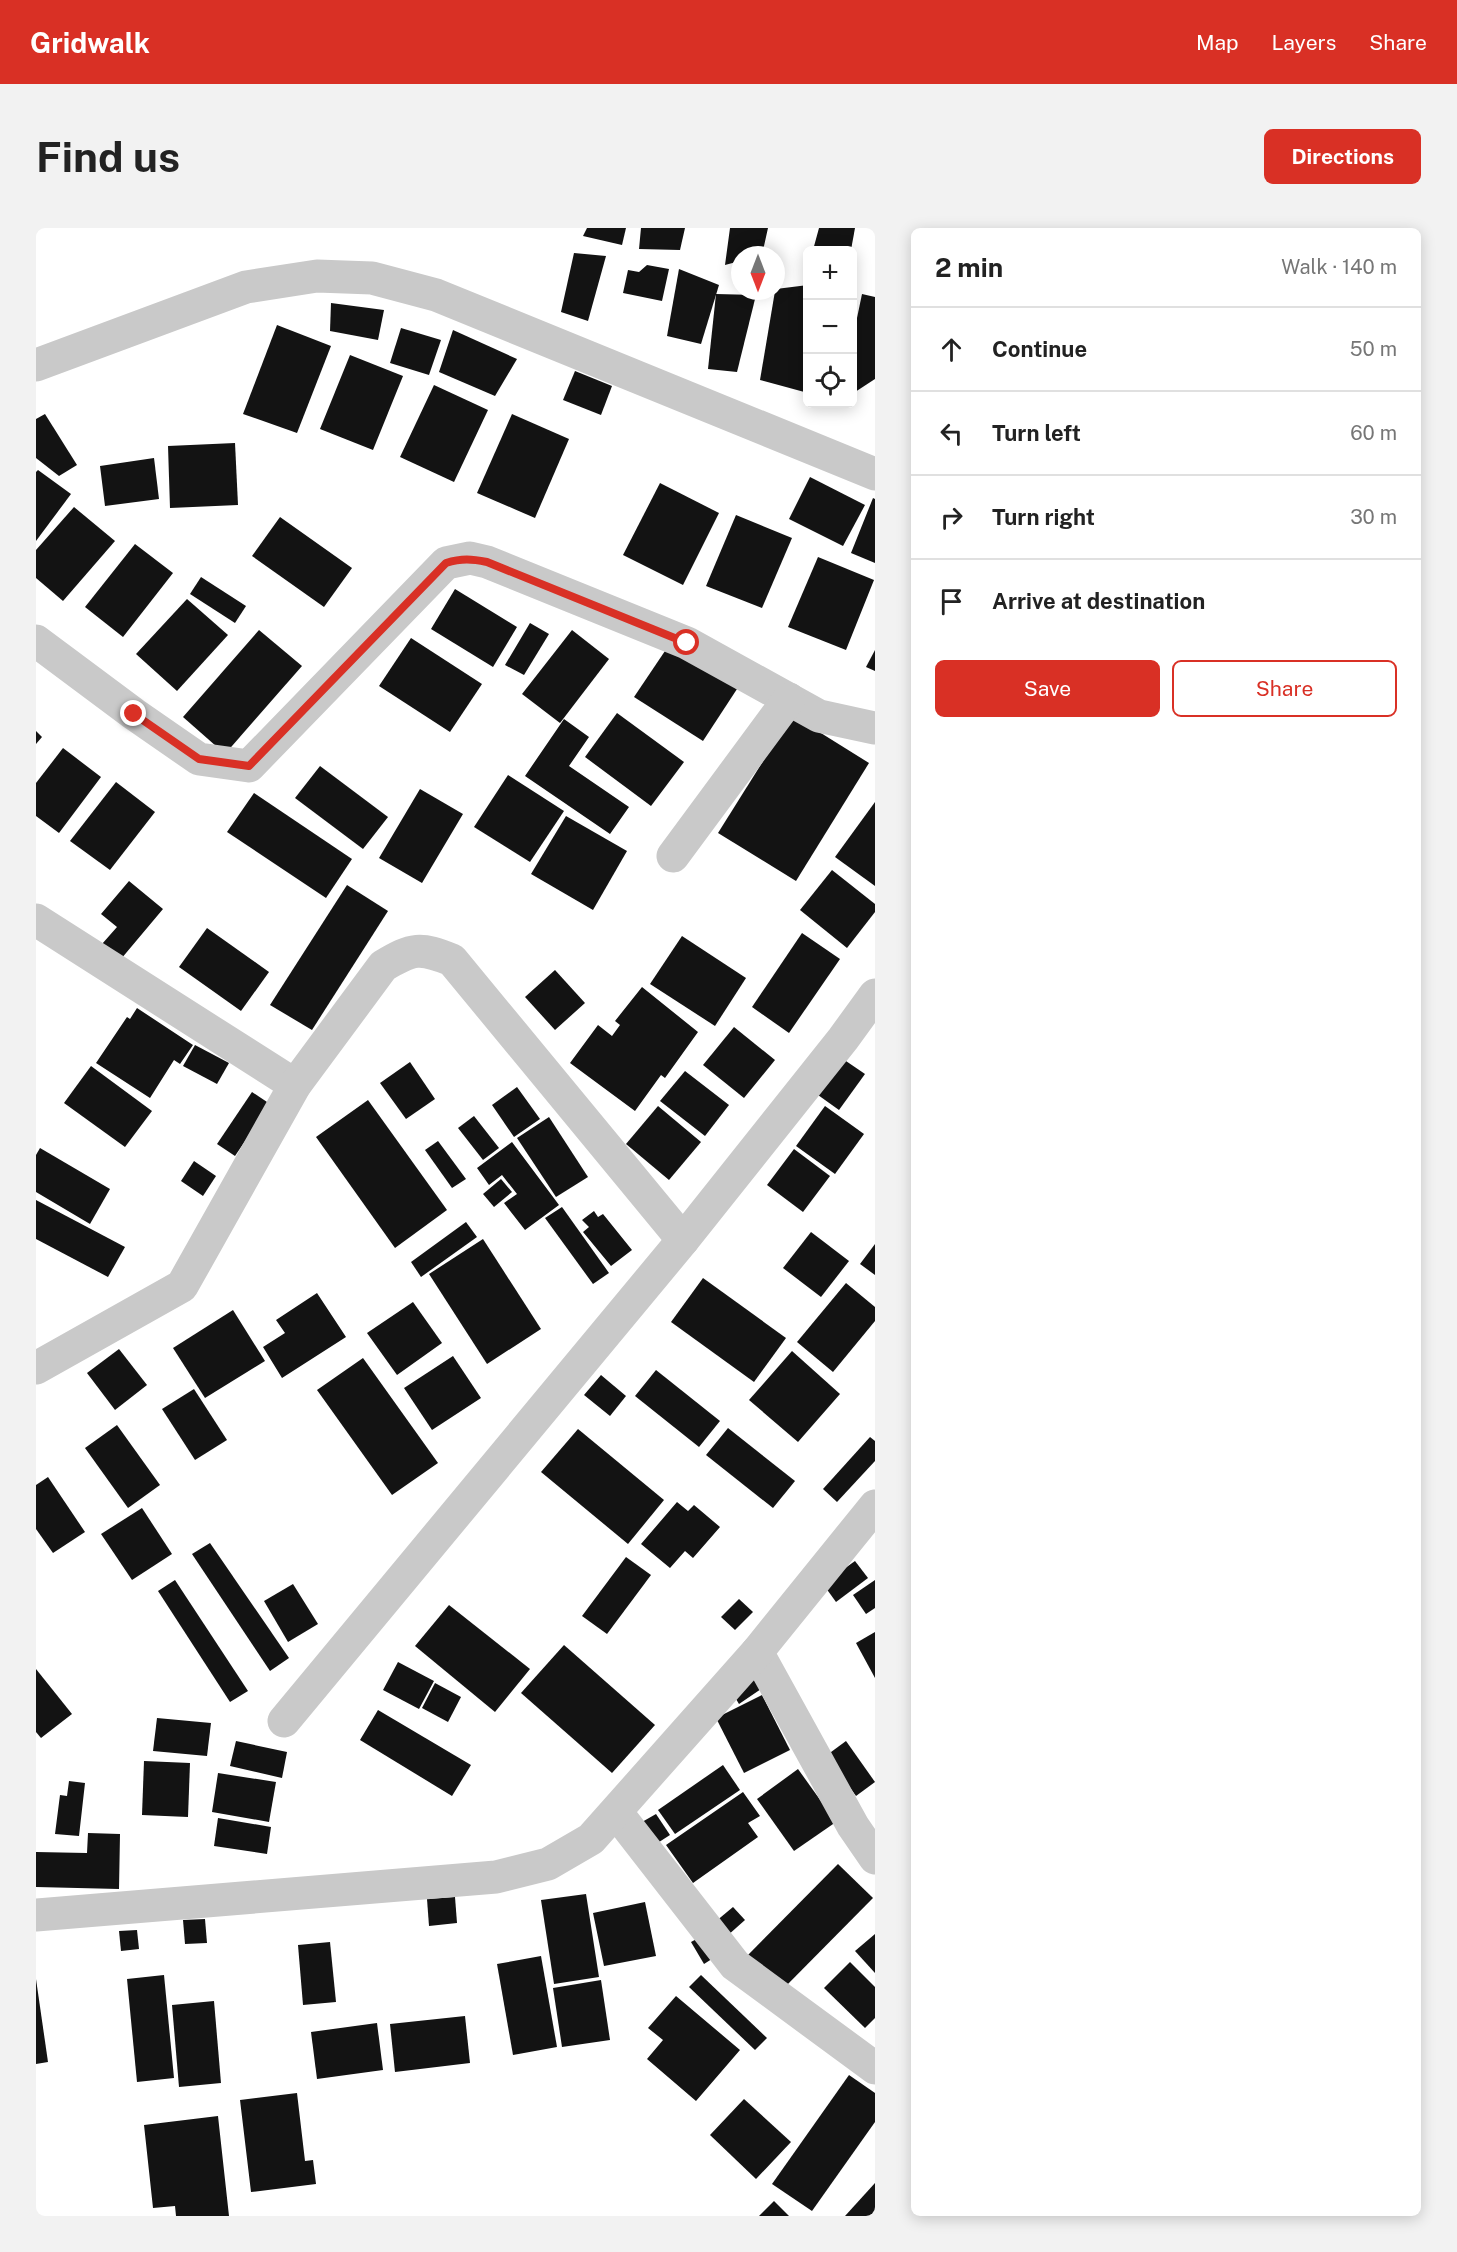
<!DOCTYPE html>
<meta charset="utf-8">
<style>
body{margin:0;font-family:"Public Sans",sans-serif;background:#f2f2f2;color:#222}
.controls{position:absolute;right:18px;top:18px;display:grid;overflow:hidden;border-radius:9px;box-shadow:0 3px 15px #0003}
.controls button{width:54px;height:54px;display:grid;place-items:center;padding:0;border:0;border-bottom:2px solid #e0e0e0;background:#fff;color:#222;font:30px sans-serif}
.compass{position:absolute;left:695px;top:18px;width:54px;height:54px;border-radius:50%;background:#fff;box-shadow:0 3px 15px #0003;rotate:180deg}
.stop{position:absolute;width:18px;height:18px;margin:-14px;border:4px solid #d93025;border-radius:50%;background:#fff}
.stop.end{background:#d93025;border-color:#fff;box-shadow:0 2px 6px #0008}
.list{margin:0;padding:0;list-style:none}
h2{display:flex;justify-content:space-between;align-items:center;height:78px;margin:0;padding:0 24px;font-size:26px}
h2 small{font-size:20px;font-weight:400;color:#767676}
.list li{display:grid;grid-template-columns:39px 1fr auto;gap:18px;align-items:center;box-sizing:border-box;height:84px;padding:0 24px;border-top:2px solid #e0e0e0}
.list b{display:block;font-size:22px;white-space:nowrap}
.list em{font-size:20px;font-style:normal;color:#767676}
.actions{display:flex;gap:12px;padding:18px 24px}
.actions a{flex:1;padding:14px 0;border:2px solid #d93025;border-radius:9px;text-align:center;font-size:21px;color:#d93025}
.actions .main{background:#d93025;color:#fff}
.icon{flex:none;width:33px;height:33px;fill:none;stroke:currentColor;stroke-width:2;stroke-linecap:round;stroke-linejoin:round}
.map{position:relative;flex:none;width:839px;height:1988px;overflow:hidden;border-radius:9px}
header{display:flex;align-items:center;gap:36px;box-sizing:border-box;height:84px;padding:0 30px;background:#d93025;color:#fff}
header strong{font-size:28px}
nav{display:flex;gap:33px;margin-inline-start:auto;font-size:21px}
.intro{display:flex;align-items:center;justify-content:space-between;box-sizing:border-box;height:144px;padding:0 36px}
h1{margin:0;font-size:42px}
.button{padding:15px 27px;border-radius:9px;background:#d93025;color:#fff;font-size:21px;font-weight:700}
main{display:flex;gap:36px;padding:0 36px}
aside{flex:1;background:#fff;border-radius:9px;box-shadow:0 3px 15px #0003}
.map>svg:first-child{display:block}
.building{fill:#131313}
.lines{fill:none;stroke-linecap:round;stroke-linejoin:round}
.street{stroke:#c9c9c9;stroke-width:33}
.route{stroke:#d93025;stroke-width:8}
</style>
<header>
<strong>Gridwalk</strong>
<nav><a>Map</a><a>Layers</a><a>Share</a></nav>
</header>
<div class="intro"><h1>Find us</h1><a class="button">Directions</a></div>
<main>
<div class="map">
<svg width="839" height="1988" viewBox="0 0 839 1988">
<rect width="100%" height="100%" fill="#fff"/>
<g class="building">
<path d="M551 0H590L586 17 547 8Z"/>
<path d="M605 0H649L644 22 603 21Z"/>
<path d="M694 0H732L726 27H704V33L689 37Z"/>
<path d="M783 0H819L815 22H777Z"/>
<path d="M538 25 570 28 552 93 525 84Z"/>
<path d="M611 37 633 41 626 73 587 65 592 42 603 44Z"/>
<path d="M643 41 683 57 665 116 631 108Z"/>
<path d="M772 57V165L724 152 739 63 740 61Z"/>
<path d="M680 66 720 67 701 144 672 141Z"/>
<path d="M826 66 839 69V151L816 166V114Z"/>
<path d="M295 75 348 82 342 112 294 103Z"/>
<path d="M241 97 295 118 261 205 207 186Z"/>
<path d="M365 100 405 112 393 147 354 135Z"/>
<path d="M417 102 481 131 459 168 403 144Z"/>
<path d="M314 127 367 148 337 222 284 201Z"/>
<path d="M539 143 576 158 565 187 527 172Z"/>
<path d="M398 157 452 182 418 254 364 229Z"/>
<path d="M9 186 41 237 23 248 0 230V191Z"/>
<path d="M476 186 533 211 499 290 441 265Z"/>
<path d="M199 215 202 277 134 280 132 218Z"/>
<path d="M118 230 123 271 69 278 64 238Z"/>
<path d="M2 242 35 266 0 313V244Z"/>
<path d="M774 249 829 277 807 318 753 291Z"/>
<path d="M624 255 683 285 647 357 587 327Z"/>
<path d="M837 270 839 271V335L815 325Z"/>
<path d="M38 279 79 313 27 373 0 350V322Z"/>
<path d="M700 287 756 310 726 380 670 358Z"/>
<path d="M244 289 316 340 288 379 216 328Z"/>
<path d="M99 316 137 345 87 409 49 379Z"/>
<path d="M782 329 838 352 810 422 752 399Z"/>
<path d="M165 349 210 378 199 395 154 366Z"/>
<path d="M419 361 481 399 457 439 395 401Z"/>
<path d="M151 371 192 407 141 463 100 426Z"/>
<path d="M494 395 513 406 488 447 469 437Z"/>
<path d="M223 402 266 438 189 526 147 489Z"/>
<path d="M536 402 573 431 524 495 486 466Z"/>
<path d="M375 410 446 456 414 504 343 458Z"/>
<path d="M633 417 701 461 667 513 598 469Z"/>
<path d="M839 422V443L830 439Z"/>
<path d="M581 485 648 534 615 578 549 529Z"/>
<path d="M756 487 833 535 760 653 682 605Z"/>
<path d="M528 491 553 509 533 538 593 579 574 606 489 548Z"/>
<path d="M0 503 6 509 0 516Z"/>
<path d="M27 520 65 549 23 605 0 588V555Z"/>
<path d="M284 538 352 589 327 621 259 570Z"/>
<path d="M472 547 528 583 494 634 438 599Z"/>
<path d="M80 554 119 584 74 642 34 613Z"/>
<path d="M384 561 427 586 386 655 343 630Z"/>
<path d="M218 565 316 631 290 670 191 604Z"/>
<path d="M839 574V658L799 629Z"/>
<path d="M530 588 591 623 557 682 495 646Z"/>
<path d="M796 642 839 676V684L811 720 764 682Z"/>
<path d="M93 653 127 681 85 731 66 716 81 699 65 686Z"/>
<path d="M311 657 352 683 276 802 234 777Z"/>
<path d="M171 700 233 744 205 783 143 739Z"/>
<path d="M766 705 804 731 753 805 716 779Z"/>
<path d="M646 708 710 750 679 798 614 756Z"/>
<path d="M519 742 549 775 519 802 489 769Z"/>
<path d="M606 759 662 804 629 850 625 847 599 883 534 835 562 797 576 808 584 797 579 793Z"/>
<path d="M101 780 157 817 144 836 138 832 114 870 60 835 91 789 94 791Z"/>
<path d="M698 799 739 832 708 870 667 837Z"/>
<path d="M159 817 193 835 181 856 147 838Z"/>
<path d="M807 831 829 846 803 882 782 867Z"/>
<path d="M374 834 399 871 370 891 344 855Z"/>
<path d="M55 838 116 883 89 919 28 875Z"/>
<path d="M649 843 693 877 669 908 624 873Z"/>
<path d="M481 859 504 891 478 909 456 877Z"/>
<path d="M216 864 234 876 199 928 181 916Z"/>
<path d="M332 872 411 982 359 1020 280 909Z"/>
<path d="M622 878 665 914 633 952 590 916Z"/>
<path d="M789 878 828 906 799 946 760 918Z"/>
<path d="M438 888 463 920 447 932 422 900Z"/>
<path d="M513 889 552 949 520 969 481 910Z"/>
<path d="M402 913 430 951 416 960 389 922Z"/>
<path d="M476 914 523 977 489 1002 468 975 481 966 466 947 453 957 441 940Z"/>
<path d="M4 920 74 961 54 996 0 964V927Z"/>
<path d="M758 921 794 948 767 984 731 957Z"/>
<path d="M158 933 180 948 167 968 145 953Z"/>
<path d="M465 951 476 964 458 979 447 966Z"/>
<path d="M0 972 89 1019 72 1049 0 1011Z"/>
<path d="M526 979 573 1045 557 1056 509 990Z"/>
<path d="M558 983 562 989 567 986 596 1022 575 1038 547 1004 553 999 546 992Z"/>
<path d="M430 994 441 1009 385 1049 375 1034Z"/>
<path d="M775 1004 813 1033 785 1069 747 1040Z"/>
<path d="M447 1011 505 1101 451 1136 393 1046Z"/>
<path d="M839 1016V1047L824 1036Z"/>
<path d="M667 1050 750 1110 718 1154 635 1094Z"/>
<path d="M810 1055 839 1079V1093L797 1144 761 1114Z"/>
<path d="M281 1065 310 1109 246 1150 227 1119 249 1105 240 1092Z"/>
<path d="M377 1074 406 1115 361 1147 331 1105Z"/>
<path d="M197 1082 229 1133 169 1170 137 1120Z"/>
<path d="M83 1121 111 1157 79 1182 51 1145Z"/>
<path d="M756 1123 804 1166 762 1214 713 1172Z"/>
<path d="M417 1128 445 1170 396 1202 368 1160Z"/>
<path d="M327 1130 402 1235 356 1267 281 1162Z"/>
<path d="M620 1142 684 1193 663 1219 599 1168Z"/>
<path d="M565 1147 590 1168 574 1188 548 1167Z"/>
<path d="M158 1161 191 1212 159 1232 126 1181Z"/>
<path d="M81 1197 124 1257 92 1280 49 1220Z"/>
<path d="M692 1200 759 1253 737 1280 670 1227Z"/>
<path d="M542 1201 628 1272 592 1316 505 1244Z"/>
<path d="M834 1209 839 1213V1233L801 1274 787 1261Z"/>
<path d="M12 1249 49 1304 17 1325 0 1301V1257Z"/>
<path d="M641 1274 652 1283 658 1277 684 1299 657 1330 649 1323 634 1340 605 1316Z"/>
<path d="M106 1280 136 1326 96 1352 65 1306Z"/>
<path d="M174 1315 253 1430 234 1443 156 1326Z"/>
<path d="M590 1329 615 1347 571 1406 546 1388Z"/>
<path d="M819 1333 832 1350 800 1374 787 1356Z"/>
<path d="M139 1352 212 1463 194 1474 122 1363Z"/>
<path d="M839 1352V1380L830 1386 817 1367Z"/>
<path d="M257 1356 282 1396 252 1414 228 1373Z"/>
<path d="M703 1371 717 1384 699 1402 685 1389Z"/>
<path d="M413 1377 494 1441 459 1484 379 1418Z"/>
<path d="M839 1404V1450L820 1415Z"/>
<path d="M528 1417 619 1497 576 1545 485 1465Z"/>
<path d="M362 1434 398 1453 383 1481 347 1462Z"/>
<path d="M0 1441 36 1486 5 1510 0 1504Z"/>
<path d="M718 1445 728 1459 703 1476 694 1461Z"/>
<path d="M399 1455 425 1469 412 1494 386 1480Z"/>
<path d="M726 1467 754 1522 708 1545 680 1490Z"/>
<path d="M342 1482 435 1537 416 1568 324 1512Z"/>
<path d="M121 1490 175 1495 171 1528 117 1523Z"/>
<path d="M200 1513 251 1524 246 1550 194 1538Z"/>
<path d="M810 1513 839 1554 820 1568 791 1527Z"/>
<path d="M108 1533 154 1535 152 1589 106 1587Z"/>
<path d="M687 1537 704 1562 639 1606 622 1582Z"/>
<path d="M762 1541 800 1594 758 1623 721 1571Z"/>
<path d="M182 1545 240 1554 233 1594 176 1584Z"/>
<path d="M33 1553 49 1555 43 1608 19 1606 24 1567 31 1568Z"/>
<path d="M707 1564 724 1588 712 1595 722 1609 657 1655 630 1617Z"/>
<path d="M620 1586 634 1607 620 1616 606 1594Z"/>
<path d="M182 1590 235 1599 231 1626 178 1618Z"/>
<path d="M52 1605 84 1606 83 1661 0 1659V1624L51 1625Z"/>
<path d="M802 1636 837 1670 746 1762 711 1728Z"/>
<path d="M550 1666 563 1749 518 1756 505 1672Z"/>
<path d="M419 1669 421 1695 393 1698 391 1671Z"/>
<path d="M609 1674 620 1728 568 1738 557 1685Z"/>
<path d="M697 1679 709 1692 691 1708 679 1694Z"/>
<path d="M169 1691 171 1715 149 1716 147 1692Z"/>
<path d="M101 1702 103 1721 85 1723 83 1703Z"/>
<path d="M839 1706V1745L819 1723Z"/>
<path d="M666 1708 679 1729 668 1736 655 1714Z"/>
<path d="M294 1714 300 1774 267 1777 262 1717Z"/>
<path d="M505 1728 521 1819 477 1827 461 1736Z"/>
<path d="M814 1734 839 1759V1790L829 1800 788 1760Z"/>
<path d="M128 1747 138 1850 101 1854 91 1751Z"/>
<path d="M665 1747 731 1810 719 1822 653 1759Z"/>
<path d="M0 1751 12 1834 0 1836Z"/>
<path d="M565 1752 574 1812 526 1819 517 1760Z"/>
<path d="M640 1768 704 1822 660 1873 611 1831 627 1812 612 1800Z"/>
<path d="M178 1773 185 1855 143 1859 136 1777Z"/>
<path d="M429 1788 434 1835 359 1844 354 1796Z"/>
<path d="M341 1795 347 1842 281 1851 275 1804Z"/>
<path d="M813 1847 839 1865V1894L776 1983 736 1956Z"/>
<path d="M261 1865 269 1933 277 1932 280 1956 215 1964 204 1872Z"/>
<path d="M708 1871 755 1914 720 1951 674 1907Z"/>
<path d="M182 1888 193 1988H140L139 1978 117 1980 108 1897Z"/>
<path d="M839 1955V1988H809Z"/>
<path d="M738 1973 753 1988H723Z"/>
</g>
<g class="lines">
<g class="street">
<path d="M0 137 210 59 281 48 336 50 400 67 839 246"/>
<path d="M0 413 98 486 163 531 213 538 410 335 434 330 451 334 651 415 783 488 839 500"/>
<path d="M637 628 753 471"/>
<path d="M0 692 259 857"/>
<path d="M0 1140 146 1058 259 857 347 738C377 720 384 719 416 732L647 1012"/>
<path d="M721 1424 817 1598 839 1630"/>
<path d="M248 1493 647 1012 807 811 839 767"/>
<path d="M580 1584 699 1737 839 1840"/>
<path d="M0 1687 460 1649 512 1636 555 1611 721 1424 839 1278"/>
</g>
</g>
<g class="lines">
<path class="route" d="M98 486 163 531 213 538 410 335C426 330 436 331 451 334L651 415"/>
</g>
</svg>
<div class="controls">
<button>+</button>
<button>−</button>
<button><svg class="icon" aria-label="locate" viewBox="0 0 24 24"><circle cx="12" cy="12" r="6"/><path d="M12 2v4M12 18v4M2 12h4M18 12h4"/></svg></button>
</div>
<svg class="compass" viewBox="-18 -18 36 36"><path d="M0-13l5 13h-10z" fill="#e53935"/><path d="M0 13l5-13h-10z" fill="#767676"/></svg>
<div class="stop" style="left:651px;top:415px"></div>
<div class="stop end" style="left:98px;top:486px"></div>
</div>
<aside>
<h2>2 min<small>Walk · 140 m</small></h2>
<ul class="list">
<li><svg class="icon" aria-label="ahead" viewBox="0 0 24 24"><path d="M12 20V5M6 11l6-6 6 6"/></svg><div><b>Continue</b></div><em>50 m</em></li>
<li><svg class="icon" aria-label="left" viewBox="0 0 24 24"><path d="M17 20v-9H6M10 6l-5 5 5 5"/></svg><div><b>Turn left</b></div><em>60 m</em></li>
<li><svg class="icon" aria-label="right" viewBox="0 0 24 24"><path d="M7 20v-9h11M14 6l5 5-5 5"/></svg><div><b>Turn right</b></div><em>30 m</em></li>
<li><svg class="icon" aria-label="arrive" viewBox="0 0 24 24"><path d="M6 21V4h12l-3 4 3 4H6"/></svg><div><b>Arrive at destination</b></div></li>
</ul>
<div class="actions"><a class="main">Save</a><a>Share</a></div>
</aside>
</main>
